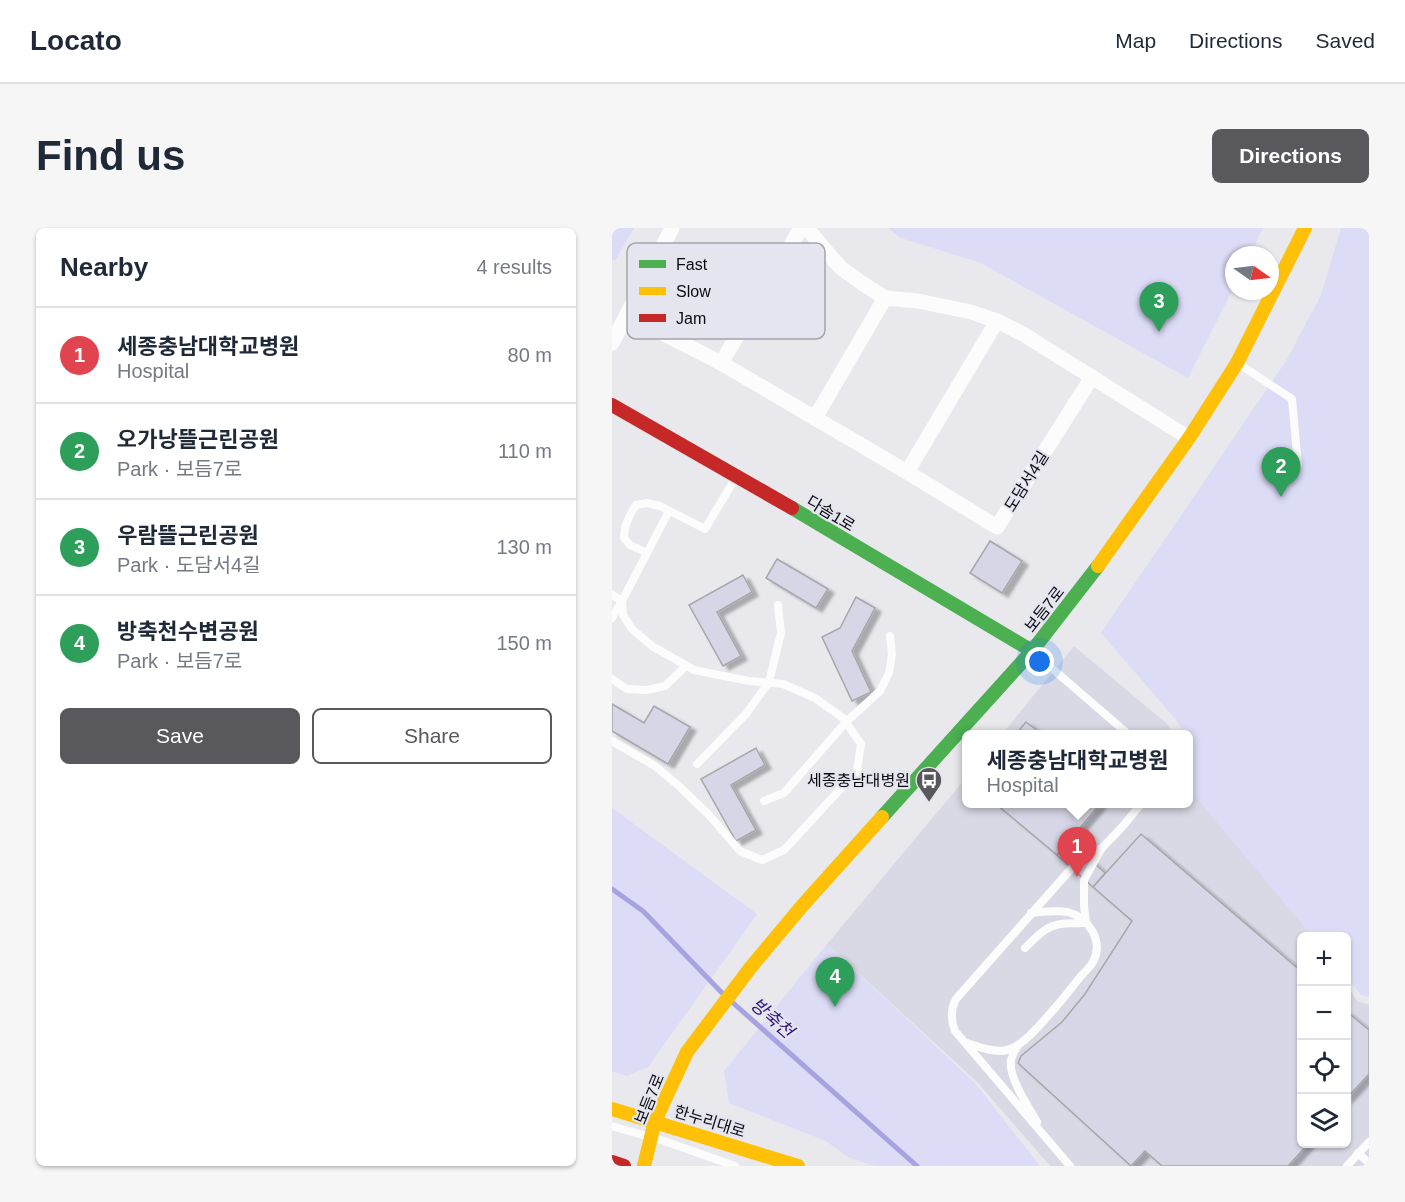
<!DOCTYPE html>
<meta charset="utf-8">
<style>
body{margin:0;font-family:Helvetica,"Noto Sans KR",sans-serif;background:#f6f6f7;color:#1f2937}
.controls{position:absolute;right:18px;bottom:18px;display:grid;overflow:hidden;border-radius:9px;box-shadow:0 2px 4px #0004}
.controls button{width:54px;height:54px;display:grid;place-items:center;padding:0;border:0;border-bottom:2px solid #e0e1e3;background:#fff;color:#1f2937;font:30px sans-serif}
.compass{position:absolute;left:613px;top:18px;width:54px;height:54px;border-radius:50%;background:#fff;box-shadow:0 2px 4px #0004;rotate:104deg}
.you{position:absolute;left:428px;top:434px;width:21px;height:21px;margin:-15px;border:4px solid #fff;border-radius:50%;background:#1a73e8;box-shadow:0 0 0 9px #1a73e833}
.badge{display:grid;place-items:center;width:39px;height:39px;border-radius:50%;background:#58585d;color:#fff;font-size:20px;font-weight:700}
.pin{position:absolute;translate:-50% -50px;filter:drop-shadow(0 2px 3px #0008)}
.pin::after{content:'';position:absolute;top:32px;width:21px;height:18px;background:inherit;clip-path:polygon(0 0,100% 0,50% 100%)}
.popup{position:absolute;left:350px;top:502px;width:231px;height:78px;box-sizing:border-box;display:grid;place-content:center;border-radius:9px;background:#fff;filter:drop-shadow(0 2px 4px #0005);font-size:20px;white-space:nowrap;color:#747a83}
.popup b{font-size:22px;color:#1f2937}
.popup::after{content:'';position:absolute;left:50%;top:100%;margin-left:-12px;border:12px solid transparent;border-top-color:#fff}
.list{margin:0;padding:0;list-style:none}
h2{display:flex;justify-content:space-between;align-items:center;height:78px;margin:0;padding:0 24px;font-size:26px}
h2 small{font-size:20px;font-weight:400;color:#747a83}
.list li{display:grid;grid-template-columns:39px 1fr auto;gap:18px;align-items:center;box-sizing:border-box;height:96px;padding:0 24px;border-top:2px solid #e0e1e3}
.list b{display:block;font-size:22px;white-space:nowrap}
.list p{margin:0;font-size:20px;white-space:nowrap;color:#747a83}
.list em{font-size:20px;font-style:normal;color:#747a83}
.actions{display:flex;gap:12px;padding:18px 24px}
.actions a{flex:1;padding:14px 0;border:2px solid #58585d;border-radius:9px;text-align:center;font-size:21px;color:#58585d}
.actions .main{background:#58585d;color:#fff}
.icon{flex:none;width:33px;height:33px;fill:none;stroke:currentColor;stroke-width:2;stroke-linecap:round;stroke-linejoin:round}
.map{position:relative;flex:none;width:757px;height:938px;overflow:hidden;border-radius:9px}
header{display:flex;align-items:center;gap:36px;box-sizing:border-box;height:84px;padding:0 30px;background:#fff;border-bottom:2px solid #e0e1e3}
header strong{font-size:28px}
nav{display:flex;gap:33px;margin-inline-start:auto;font-size:21px}
.intro{display:flex;align-items:center;justify-content:space-between;box-sizing:border-box;height:144px;padding:0 36px}
h1{margin:0;font-size:42px}
.button{padding:15px 27px;border-radius:9px;background:#58585d;color:#fff;font-size:21px;font-weight:700}
main{display:flex;gap:36px;padding:0 36px}
aside{flex:1;background:#fff;border-radius:9px;box-shadow:0 2px 4px #0004}
.map>svg:first-child{display:block}
.built{fill:#d9d9e5}
.green{fill:#dcdcf7}
.lines{fill:none;stroke-linecap:round;stroke-linejoin:round}
.stream{stroke:#a7a3e0;stroke-width:5}
.building{fill:#d6d6e6;stroke:#a7a7aa;stroke-width:1.5;filter:url(#shadow)}
.lane{stroke:#fcfcfc;stroke-width:8}
.street{stroke:#fcfcfc;stroke-width:15}
.fast{stroke:#4caf50;stroke-width:14}
.slow{stroke:#ffc107;stroke-width:14}
.jam{stroke:#c62828;stroke-width:14}
.labels{text-anchor:middle;stroke-width:4.5;stroke-linejoin:round;paint-order:stroke}
.street-label{font-size:16px;fill:#0b0b0f;stroke:#e5e5f0}
.poi-label{font-size:16px;fill:#0b0b0f;stroke:#e5e5f0;text-anchor:end}
.water-label{font-size:18px;font-style:italic;fill:#31187b;stroke:#e5e5f0}
.key{fill:#e5e5f0;stroke:#a4a4ac;stroke-width:1.5}
.key-label{font-size:16px;fill:#0b0b0f}
</style>
<header>
<strong>Locato</strong>
<nav><a>Map</a><a>Directions</a><a>Saved</a></nav>
</header>
<div class="intro"><h1>Find us</h1><a class="button">Directions</a></div>
<main>
<aside>
<h2>Nearby<small>4 results</small></h2>
<ul class="list">
<li><span class="badge" style="background:#e0444e">1</span><div><b>세종충남대학교병원</b><p>Hospital</p></div><em>80 m</em></li>
<li><span class="badge" style="background:#2e9e5b">2</span><div><b>오가낭뜰근린공원</b><p>Park · 보듬7로</p></div><em>110 m</em></li>
<li><span class="badge" style="background:#2e9e5b">3</span><div><b>우람뜰근린공원</b><p>Park · 도담서4길</p></div><em>130 m</em></li>
<li><span class="badge" style="background:#2e9e5b">4</span><div><b>방축천수변공원</b><p>Park · 보듬7로</p></div><em>150 m</em></li>
</ul>
<div class="actions"><a class="main">Save</a><a>Share</a></div>
</aside>
<div class="map">
<svg width="757" height="938" viewBox="0 0 757 938">
<defs>
<filter id="shadow"><feDropShadow dx="6" dy="4" stdDeviation="1.5" flood-color="#0004"/></filter>
</defs>
<rect width="100%" height="100%" fill="#e8e8ed"/>
<g class="built">
<path d="M462 418 554 495 562 506H390Z"/>
<path d="M576 527 700 708H690V916H734L735 758 745 773 757 777V938H438L366 855 215 716 354 550V576H576Z"/>
</g>
<g class="green">
<path d="M0 0H22L3 33 0 31Z"/>
<path d="M276 0H651L638 27H622V59L576 150 369 35 289 10Z"/>
<path d="M729 0H757V769L749 767 735 749 734 708H700L576 560V506H569L572 503 565 493 489 405 674 133 709 67Z"/>
<path d="M0 580 145 686 36 839 15 848 0 843Z"/>
<path d="M215 716 363 855 428 938H263L236 929 214 913 117 875 112 843Z"/>
</g>
<g class="lines">
<g class="stream">
<path d="M0 661 31 683 113 768"/>
<path d="M120 774 305 938"/>
</g>
</g>
<g class="building">
<path d="M378 313 410 333 390 365 358 345Z"/>
<path d="M165 331 216 361 204 380 154 350Z"/>
<path d="M131 347 140 364 105 384 129 428 111 438 77 377Z"/>
<path d="M244 369 263 380 240 423 259 464 240 473 210 409 228 400Z"/>
<path d="M0 476 32 495 42 478 78 499 56 536 0 503Z"/>
<path d="M414 494 430 506H404Z"/>
<path d="M144 520 153 537 119 557 144 602 124 613 89 551Z"/>
<path d="M384 576H488L445 627Z"/>
<path d="M529 606 690 744V916H696L676 938H550L533 923 519 938 406 835 409 828 450 794 473 766 520 693 481 659Z"/>
<path d="M457 612 493 645 481 659 445 627Z"/>
<path d="M734 783 757 802V846L734 871Z"/>
</g>
<g class="lines">
<g class="lane">
<path d="M627 136 680 171 686 237 676 250"/>
<path d="M35 325 18 317 12 310C12 297 17 288 24 277L35 275 48 278 93 301 124 249"/>
<path d="M0 367 10 373 0 390"/>
<path d="M421 424 516 506"/>
<path d="M0 451 15 461 35 462 53 458 74 438"/>
<path d="M0 513 43 538 68 559 97 587 128 623 150 632 172 622 245 543 249 516 231 490 203 470 171 456 137 453 82 442 40 418 20 401 11 387 10 373 57 283"/>
<path d="M85 536 134 486 157 454 169 405 166 377"/>
<path d="M152 573 172 565 234 494 268 463 277 445 280 426 278 408"/>
<path d="M413 720C437 696 439 695 474 695L472 678V652L489 621"/>
<path d="M355 815C367 819 383 825 395 822 412 818 431 793 443 780 452 770 460 759 469 748 473 744 478 739 481 734 492 713 477 690 456 684 444 682 431 684 419 685"/>
<path d="M405 819C403 822 400 828 399 832 396 850 417 879 425 894"/>
<path d="M0 898 52 913 123 938"/>
<path d="M746 925 757 935"/>
<path d="M458 938 343 803C338 791 339 781 344 771L466 633 490 620 511 598 529 576"/>
<path d="M735 938 757 914"/>
</g>
<g class="street">
<path d="M195 0 213 22 229 40 250 55 273 70 306 73 359 84 385 93 411 106 577 210"/>
<path d="M15 87 109 135 295 244 385 299 480 149"/>
<path d="M0 115 60 0"/>
<path d="M109 135 189 0"/>
<path d="M203 190 273 70"/>
<path d="M295 244 385 93"/>
</g>
<g class="fast">
<path d="M180 280 420 423"/>
<path d="M270 589 420 423 486 338"/>
</g>
<g class="slow">
<path d="M486 338 577 210 625 135 693 0"/>
<path d="M0 881 186 938"/>
<path d="M32 938 43 893 75 824 139 739 190 678 270 589"/>
</g>
<g class="jam">
<path d="M0 177 180 280"/>
<path d="M0 934 12 938"/>
</g>
</g>
<defs>
<g id="bus-pin" transform="scale(1.35)"><path d="M0 17L-7.5 6A9.5 9.5 0 1 1 7.5 6Z" fill="#58585d" stroke="#e5e5f0"/><path d="M-5-6H5V4H4V6H2V4H-2V6H-4V4H-5ZM-3.5-4V0h7V-4ZM-3.5 1.2v1.5H-2V1.2ZM2 1.2v1.5H3.5V1.2Z" fill="#fff"/></g>
</defs>
<g fill-rule="evenodd">
<use href="#bus-pin" x="317" y="552"/>
</g>
<g class="labels">
<g class="street-label">
<text transform="translate(414 253) rotate(-58)" y="6">도담서4길</text>
<text transform="translate(219 285) rotate(31)" y="6">다솜1로</text>
<text transform="translate(432 381) rotate(-52)" y="6">보듬7로</text>
<text transform="translate(37 871) rotate(-68)" y="6">보듬7로</text>
<text transform="translate(98 893) rotate(17)" y="6">한누리대로</text>
</g>
<g class="poi-label">
<text x="298" y="558">세종충남대병원</text>
</g>
<g class="water-label">
<text transform="translate(160 790) rotate(41)" y="6">방축천</text>
</g>
</g>
<rect x="15" y="15" width="198" height="96" rx="9" class="key"/>
<rect x="27" y="32" width="27" height="8" fill="#4caf50"/>
<rect x="27" y="59" width="27" height="8" fill="#ffc107"/>
<rect x="27" y="86" width="27" height="8" fill="#c62828"/>
<g class="key-label">
<text x="64" y="42">Fast</text>
<text x="64" y="69">Slow</text>
<text x="64" y="96">Jam</text>
</g>
</svg>
<div class="controls">
<button>+</button>
<button>−</button>
<button><svg class="icon" aria-label="locate" viewBox="0 0 24 24"><circle cx="12" cy="12" r="6"/><path d="M12 2v4M12 18v4M2 12h4M18 12h4"/></svg></button>
<button><svg class="icon" aria-label="layers" viewBox="0 0 24 24"><path d="M12 4l9 5-9 5-9-5zM3 14l9 5 9-5"/></svg></button>
</div>
<svg class="compass" viewBox="-18 -18 36 36"><path d="M0-13l5 13h-10z" fill="#e53935"/><path d="M0 13l5-13h-10z" fill="#747a83"/></svg>
<div class="you"></div>
<div class="pin badge" style="left:465px;top:649px;background:#e0444e">1</div>
<div class="popup"><b>세종충남대학교병원</b>Hospital</div>
<div class="pin badge" style="left:669px;top:269px;background:#2e9e5b">2</div>
<div class="pin badge" style="left:547px;top:104px;background:#2e9e5b">3</div>
<div class="pin badge" style="left:223px;top:779px;background:#2e9e5b">4</div>
</div>
</main>
